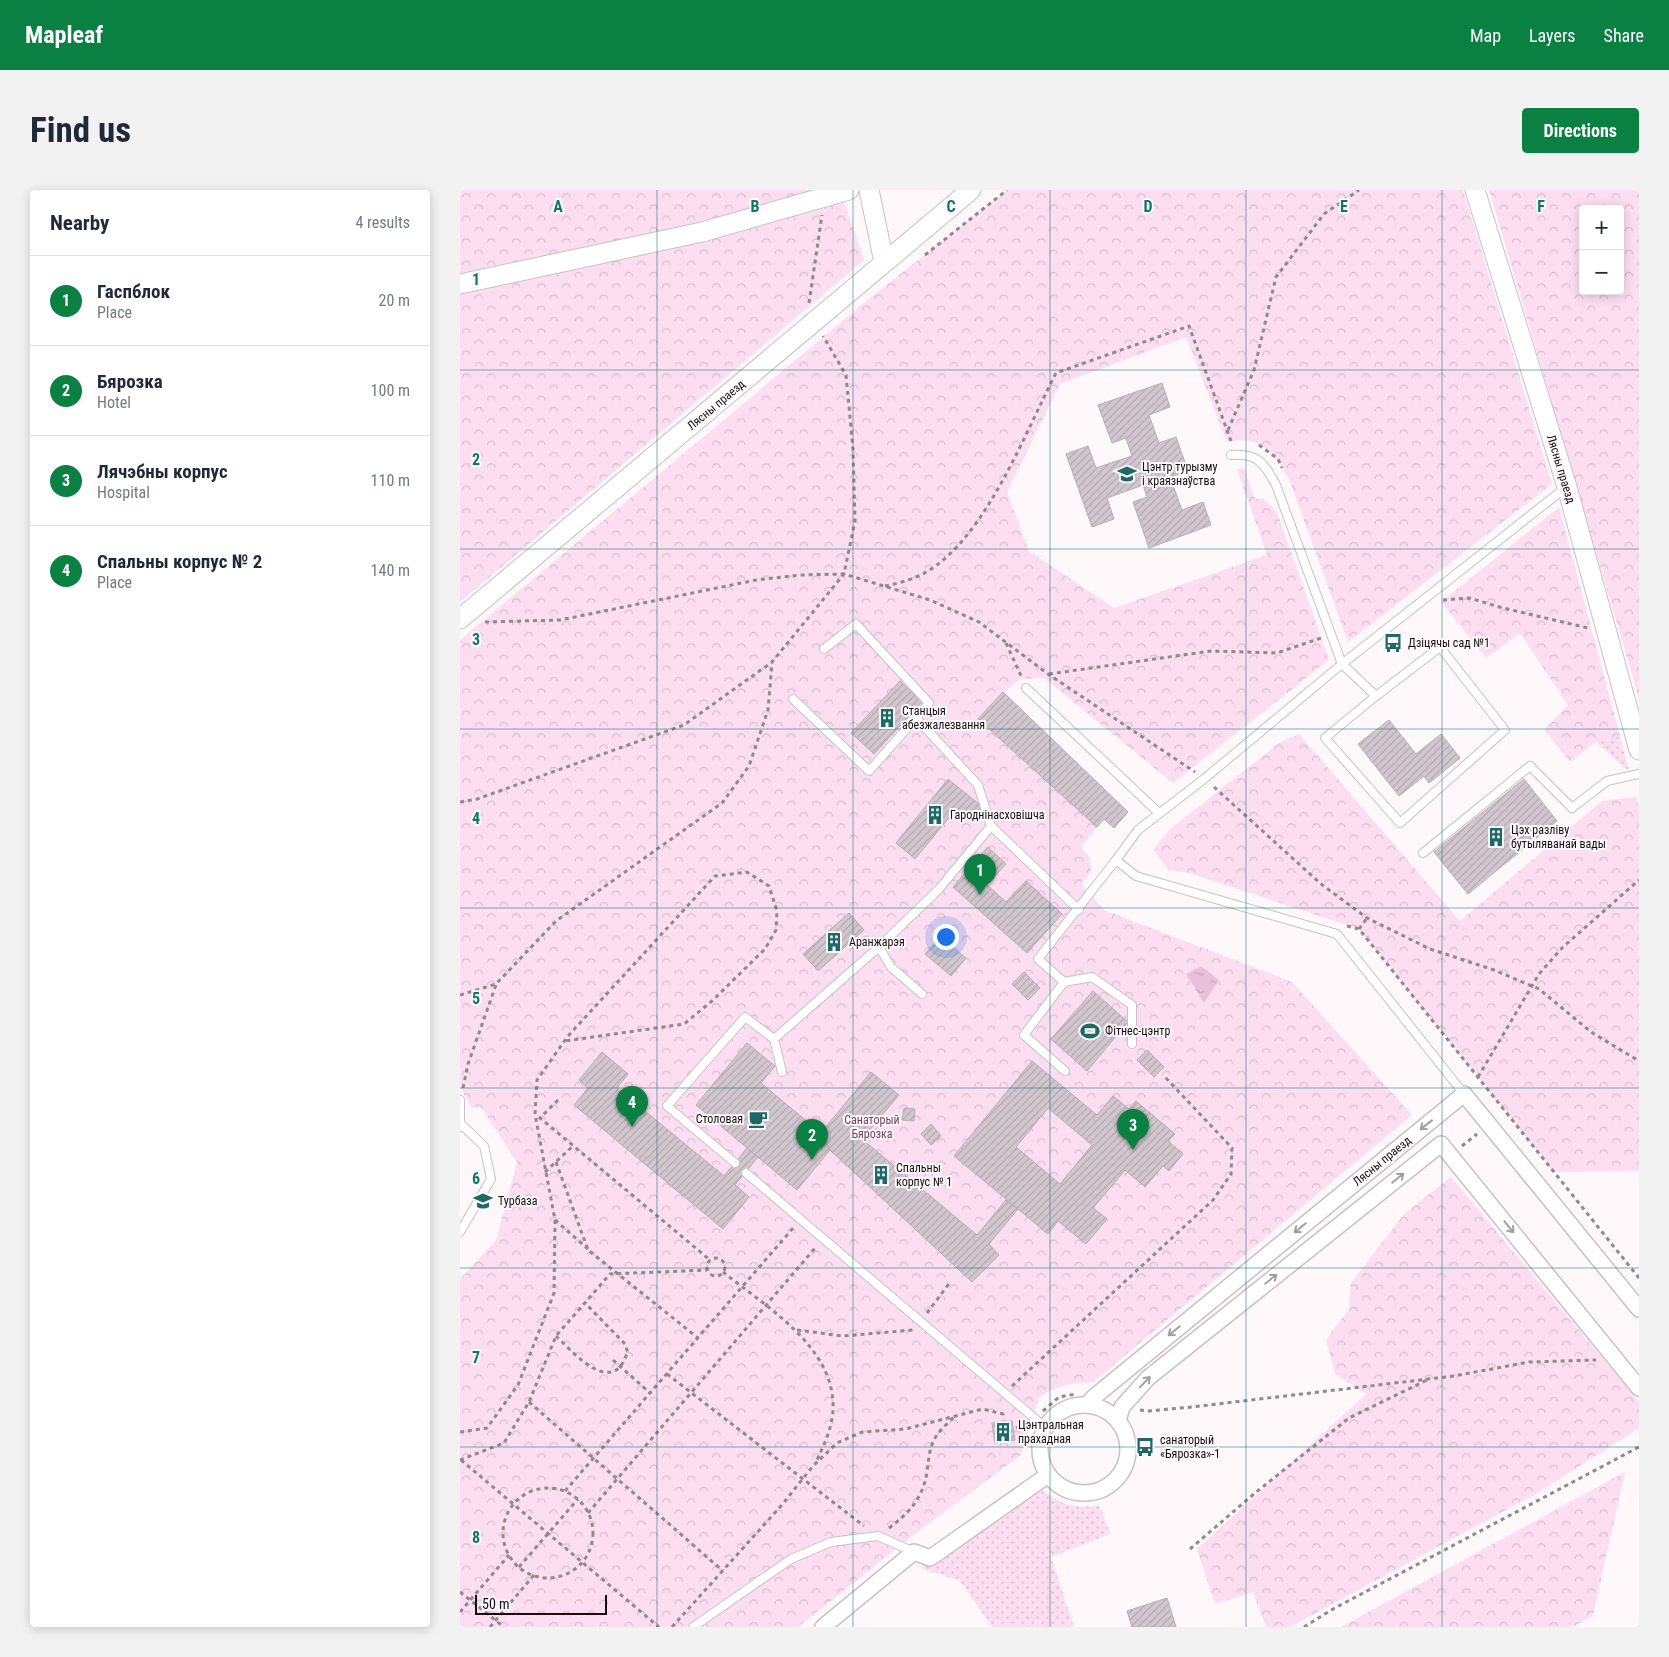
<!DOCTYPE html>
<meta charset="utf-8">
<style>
body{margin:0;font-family:"Roboto Condensed",sans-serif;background:#f2f2f3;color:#1f2937}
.controls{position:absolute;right:15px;top:15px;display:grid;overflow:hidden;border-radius:5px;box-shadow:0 2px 12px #0003}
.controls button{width:45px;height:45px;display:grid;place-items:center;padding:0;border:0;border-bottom:1px solid #e0e1e3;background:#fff;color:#1f2937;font:25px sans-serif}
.scale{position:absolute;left:15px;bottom:12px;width:132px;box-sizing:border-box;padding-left:5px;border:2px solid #130f11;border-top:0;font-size:14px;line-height:18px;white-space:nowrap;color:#130f11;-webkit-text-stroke:4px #fef8fb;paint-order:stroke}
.you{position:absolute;left:485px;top:746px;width:18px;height:18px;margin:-12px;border:4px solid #fff;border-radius:50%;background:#1a73e8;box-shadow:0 0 0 8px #1a73e833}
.badge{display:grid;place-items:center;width:32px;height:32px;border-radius:50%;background:#0b8043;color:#fff;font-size:16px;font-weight:700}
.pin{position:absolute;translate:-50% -41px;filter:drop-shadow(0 1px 2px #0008)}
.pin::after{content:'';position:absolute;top:26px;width:18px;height:15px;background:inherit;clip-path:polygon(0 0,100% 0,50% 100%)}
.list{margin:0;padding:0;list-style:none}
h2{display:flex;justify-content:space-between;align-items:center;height:65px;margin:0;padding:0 20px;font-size:21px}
h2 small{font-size:16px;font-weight:400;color:#747a83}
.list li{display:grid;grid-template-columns:32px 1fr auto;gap:15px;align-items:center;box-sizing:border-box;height:90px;padding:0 20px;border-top:1px solid #e0e1e3}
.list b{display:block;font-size:19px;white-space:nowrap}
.list p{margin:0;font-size:16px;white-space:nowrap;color:#747a83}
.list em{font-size:16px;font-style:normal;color:#747a83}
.map{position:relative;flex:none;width:1179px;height:1437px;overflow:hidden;border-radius:5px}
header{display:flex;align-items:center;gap:30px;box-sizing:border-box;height:70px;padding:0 25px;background:#0b8043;color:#fff}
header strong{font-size:24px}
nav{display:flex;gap:28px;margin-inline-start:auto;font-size:18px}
.intro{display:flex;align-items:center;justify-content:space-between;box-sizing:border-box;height:120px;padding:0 30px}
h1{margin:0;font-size:35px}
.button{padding:12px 22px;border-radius:5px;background:#0b8043;color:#fff;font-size:18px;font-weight:700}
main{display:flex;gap:30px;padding:0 30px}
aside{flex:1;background:#fff;border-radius:5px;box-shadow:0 2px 12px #0003}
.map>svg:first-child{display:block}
.grass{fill:url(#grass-dots)}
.forest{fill:url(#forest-crowns);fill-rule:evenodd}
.water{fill:url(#water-ripples)}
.building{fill:url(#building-hatch);stroke:#b7acb2;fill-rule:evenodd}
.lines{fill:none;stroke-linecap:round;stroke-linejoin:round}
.service-casing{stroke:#cac0c6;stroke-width:10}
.minor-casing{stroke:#cac0c6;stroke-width:18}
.tertiary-casing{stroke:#cac0c6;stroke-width:21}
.path{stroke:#8e898c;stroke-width:3;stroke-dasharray:4 4;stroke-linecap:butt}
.service{stroke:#fff;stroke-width:8}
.minor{stroke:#fff;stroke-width:15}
.tertiary{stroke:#fff;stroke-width:19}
.oneway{stroke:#a19fa0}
.grid{fill:none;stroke:#0f766e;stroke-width:1;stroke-opacity:0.55}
.labels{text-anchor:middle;stroke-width:4;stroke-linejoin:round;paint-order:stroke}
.street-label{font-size:12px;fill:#130f11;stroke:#fef8fb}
.poi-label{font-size:12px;fill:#130f11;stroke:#fef8fb;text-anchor:start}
.park-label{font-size:12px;fill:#733e60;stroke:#fef8fb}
.grid-label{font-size:16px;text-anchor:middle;font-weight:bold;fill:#0f766e;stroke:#fef8fb;stroke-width:4;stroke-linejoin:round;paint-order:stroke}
</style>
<header>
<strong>Mapleaf</strong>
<nav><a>Map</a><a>Layers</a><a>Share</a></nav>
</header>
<div class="intro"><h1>Find us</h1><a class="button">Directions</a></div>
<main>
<aside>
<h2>Nearby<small>4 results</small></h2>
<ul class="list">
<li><span class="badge">1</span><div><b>Гаспблок</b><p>Place</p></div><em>20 m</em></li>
<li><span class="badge">2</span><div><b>Бярозка</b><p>Hotel</p></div><em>100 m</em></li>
<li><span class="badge">3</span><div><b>Лячэбны корпус</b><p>Hospital</p></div><em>110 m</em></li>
<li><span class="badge">4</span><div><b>Спальны корпус № 2</b><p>Place</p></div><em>140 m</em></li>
</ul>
</aside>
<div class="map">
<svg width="1179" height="1437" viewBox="0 0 1179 1437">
<defs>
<pattern id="grass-dots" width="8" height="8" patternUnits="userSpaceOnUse" patternTransform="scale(1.25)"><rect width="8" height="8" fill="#fddef0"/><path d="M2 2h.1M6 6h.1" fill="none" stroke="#d8bdcd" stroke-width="1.8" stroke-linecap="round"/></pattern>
<pattern id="forest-crowns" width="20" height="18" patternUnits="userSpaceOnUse" patternTransform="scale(1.25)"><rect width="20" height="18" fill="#fddef0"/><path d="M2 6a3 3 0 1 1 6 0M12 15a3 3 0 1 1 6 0" fill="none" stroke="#d8bdcd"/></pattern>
<pattern id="water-ripples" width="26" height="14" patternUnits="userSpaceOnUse" patternTransform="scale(1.25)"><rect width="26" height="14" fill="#e9c0d9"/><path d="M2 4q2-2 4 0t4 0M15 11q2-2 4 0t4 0" fill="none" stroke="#c7a4b9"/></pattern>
<pattern id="building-hatch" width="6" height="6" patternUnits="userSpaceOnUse" patternTransform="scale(1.25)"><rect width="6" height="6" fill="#d2c7ce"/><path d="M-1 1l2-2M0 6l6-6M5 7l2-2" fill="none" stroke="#b3aab0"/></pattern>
</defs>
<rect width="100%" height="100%" fill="#fef8fb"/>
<g class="grass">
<path d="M1160 546 1169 582 1136 552Z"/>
<path d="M580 1298C602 1316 612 1318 640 1316L650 1344 591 1367 614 1437H532L500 1391 460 1378Z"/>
</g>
<g class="forest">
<path d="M0 0H380L404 70 0 412Z"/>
<path d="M547 0H1003L1092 294 888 452 830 292C816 265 802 244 767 252L726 147 600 194 547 302 569 361 654 418 807 365 777 279 784 278 795 309H803L812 316 818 325 869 470 713 593 584 488 560 489 544 502 668 622 654 638 644 629 621 657 630 668 631 682 621 694 644 720 832 792 952 925 633 1192C613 1193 595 1195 579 1208L561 1265 460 1340 338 1437H0V1089L36 1050 57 972 20 916 12 918 0 898V450L410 108Z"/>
<path d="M1029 0H1179V508ZM1123 19H1160V101H1123Z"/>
<path d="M1099 317 1160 546 1136 552 1110 572 1084 540 1108 515 1060 443 1026 468 981 412Z"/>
<path d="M839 544 1000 731 1142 611 1176 607 1179 617V981L1094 982 899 739 729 683 709 680 693 660 709 640 819 553Z"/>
<path d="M991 987 1179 1212V1238L1079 1302 830 1437H806L793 1402 755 1414 737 1359 906 1204 875 1184 866 1150 889 1119 891 1093 944 1024Z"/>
<path d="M1165 1282 1133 1426 1112 1437H881Z"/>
</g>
<path class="water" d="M741 776 759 790 744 813 726 784Z"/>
<g class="building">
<path d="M702 193 710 217 689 225 699 253 716 247 728 281 710 287 722 320 743 312 751 335 689 358 673 312 687 307 683 295 647 308 654 329 632 337 606 264 628 256 636 278 672 266 666 248 652 253 638 215Z"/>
<path d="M440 491 462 512 414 564 391 543Z"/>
<path d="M543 502 668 622 654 638 644 629 637 637 518 529Z"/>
<path d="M929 530 956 564 981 544 1000 568 969 593 964 586 939 606 898 554Z"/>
<path d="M488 589 524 618 512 632 496 619 455 669 436 653Z"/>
<path d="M1064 589 1097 631 1008 704 974 662Z"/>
<path d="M528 657 546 674 527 695 546 712 566 691 602 724 567 763 493 697Z"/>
<path d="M389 723 404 740 358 781 343 764Z"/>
<path d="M480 747 506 768 491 786 465 764Z"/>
<path d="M564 782 580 798 568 810 552 794Z"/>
<path d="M633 801 668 832 627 881 591 849Z"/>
<path d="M287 853 315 876 301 893 361 943 370 960 337 1000 236 915Z"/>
<path d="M687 860 704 877 694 887 677 870Z"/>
<path d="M142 862 168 884 157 898 264 986 287 958 298 967 275 995 289 1007 263 1039 114 915 128 898 119 890Z"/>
<path d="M572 871 637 925 653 906 669 919 676 911 715 944 708 951 723 964 709 981 703 976 685 997 665 980 633 1018 647 1029 626 1054 598 1031 588 1044 494 966ZM588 918 632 955 600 994 556 957Z"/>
<path d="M411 882 439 905 402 949 517 1045 546 1010 558 1019 529 1054 539 1065 512 1092 370 960 361 943Z"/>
<path d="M444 918 455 919 454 931 442 930Z"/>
<path d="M471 934 481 946 471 955 461 944Z"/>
<path d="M552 1231 555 1250 535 1253 532 1233Z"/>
<path d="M707 1408 716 1437H672L667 1421Z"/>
</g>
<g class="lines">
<g class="service-casing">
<g id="service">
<path d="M771 265C798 263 804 273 816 295L882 474 916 506 980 457 1045 540 940 633 865 548 916 506"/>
<path d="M364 459 396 434 469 513 456 528"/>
<path d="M566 498 699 623"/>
<path d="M333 509 409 581 456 528 518 595 531 636 619 720"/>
<path d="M963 663 1070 576 1112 618 1147 591 1179 584"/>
<path d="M419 757 431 777 462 804"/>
<path d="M604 792 632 787 672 815V854"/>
<path d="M314 849 419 757 479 699 531 636"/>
<path d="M605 881 564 845 604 792 578 769 656 670"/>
<path d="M1004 904 877 744 676 686 656 670 678 640 744 589 882 474 1105 298"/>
<path d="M0 910V937"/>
<path d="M275 973 207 916 285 827 314 849 322 882"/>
<path d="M286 983 586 1238"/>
<path d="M0 1042 31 989 24 956 2 935"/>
<path d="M233 1437 331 1369 371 1352 418 1346 454 1362"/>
</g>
</g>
<g class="minor-casing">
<g id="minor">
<path d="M627 1215 634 1207 1004 904 1179 1119"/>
<circle cx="624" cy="1259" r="44"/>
<path d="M658 1231 662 1217 688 1188 981 954 1179 1198"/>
<path d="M363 1437 454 1362 470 1368 588 1285"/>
</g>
</g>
<g class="tertiary-casing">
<g id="tertiary">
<path d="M409 0 424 72"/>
<path d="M1015 0 1107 297 1179 560"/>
<path d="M0 94 242 42 389 0"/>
<path d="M0 429 511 0"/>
</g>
</g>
<g class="path">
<path d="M465 65 547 0"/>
<path d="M349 113 362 25"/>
<path d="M768 240 794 180 816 87 864 24 899 0"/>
<path d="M799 255 818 269 822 278"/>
<path d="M425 396C440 393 455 389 468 381 526 346 565 243 596 183L729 136 771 251"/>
<path d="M983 410 1009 408 1043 418 1128 438"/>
<path d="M25 432 100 430 296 390 340 385 384 384 395 331 393 259 386 185 363 146"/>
<path d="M546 453 562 488"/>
<path d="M589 484 751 461 817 463 861 448"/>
<path d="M754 597 861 694 907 728 970 759 1034 780 1079 799 1131 842 1179 871"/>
<path d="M0 612 17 609 224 535 312 472 384 384 470 410 519 432 588 484 735 582"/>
<path d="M887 736 899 739 1179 1088"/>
<path d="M899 739 907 728"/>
<path d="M0 805 36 794 96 731 262 613 289 576 308 520 312 473"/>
<path d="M1018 887 1079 784 1103 757 1179 690"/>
<path d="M3 898 8 874 36 795"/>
<path d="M98 910 80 928 250 1070"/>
<path d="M1002 956 1017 944"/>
<path d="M96 972 128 1060 238 1148"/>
<path d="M85 982 113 956"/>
<path d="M95 1030 128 1059"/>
<circle cx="256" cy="1077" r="9"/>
<path d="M263 1082C306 1117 376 1157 373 1220 372 1239 363 1257 355 1274"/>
<path d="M467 1123 491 1091"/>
<path d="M337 1140 383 1146 453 1140"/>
<path d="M96 1146C110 1159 141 1196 160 1177 163 1174 165 1167 168 1163L165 1154 125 1113"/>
<path d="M153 1170 190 1203"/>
<path d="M207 1184 404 1336"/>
<path d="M552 1196 753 1010 771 984 772 958 705 887"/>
<path d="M69 1212 263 1381"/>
<path d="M680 1220 688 1221 732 1217 994 1186 1069 1172 1136 1170"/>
<path d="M583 1221 599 1207 616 1204"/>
<path d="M556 1238 564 1234"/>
<path d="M0 1242 27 1238 58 1195 94 1103 95 1030 75 924 77 890 108 846 255 686 287 682 309 696 317 721 316 740 305 759 252 811 224 834 105 851"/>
<path d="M0 1270 44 1253 69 1212 96 1146 150 1084 247 1080"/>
<path d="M1 1270 199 1437"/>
<circle cx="88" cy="1343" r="45"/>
<path d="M105 1301 334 1037"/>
<path d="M128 1323 356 1057"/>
<path d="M429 1338C449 1323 463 1308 467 1282 469 1269 469 1256 477 1245 482 1238 490 1231 496 1225"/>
<path d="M730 1359 795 1303 889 1228 967 1190"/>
<path d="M59 1377 118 1309"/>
<path d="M0 1402 44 1437"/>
<path d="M0 1422 49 1365"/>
<path d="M30 1437 74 1385"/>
<path d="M212 1437 321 1316 353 1276 377 1253 402 1242 445 1239 523 1219 543 1224 547 1221"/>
<path d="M844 1437 873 1419 1179 1257"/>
</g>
<use href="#service" class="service"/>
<use href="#minor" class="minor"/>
<use href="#tertiary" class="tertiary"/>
</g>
<defs><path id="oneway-shaft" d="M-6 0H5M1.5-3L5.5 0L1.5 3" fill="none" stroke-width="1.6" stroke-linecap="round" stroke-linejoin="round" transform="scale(1.25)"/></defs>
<g class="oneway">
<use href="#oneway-shaft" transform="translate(966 935) rotate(142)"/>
<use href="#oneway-shaft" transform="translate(938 988) rotate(-39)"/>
<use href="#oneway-shaft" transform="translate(1049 1037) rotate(51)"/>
<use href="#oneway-shaft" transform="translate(840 1038) rotate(141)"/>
<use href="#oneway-shaft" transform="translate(811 1089) rotate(-39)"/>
<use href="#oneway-shaft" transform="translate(714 1141) rotate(141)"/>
<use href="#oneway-shaft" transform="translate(685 1192) rotate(-46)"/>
</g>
<path class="grid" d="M197 0V1437M393 0V1437M590 0V1437M786 0V1437M982 0V1437M0 180H1179M0 359H1179M0 539H1179M0 718H1179M0 898H1179M0 1078H1179M0 1257H1179"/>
<defs>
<g id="school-bare" transform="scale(1.5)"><path d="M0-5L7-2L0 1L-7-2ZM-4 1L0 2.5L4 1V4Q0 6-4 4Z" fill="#1c6966" stroke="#fef8fb" stroke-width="2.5" paint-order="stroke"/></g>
<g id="bus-bare" transform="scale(1.5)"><path d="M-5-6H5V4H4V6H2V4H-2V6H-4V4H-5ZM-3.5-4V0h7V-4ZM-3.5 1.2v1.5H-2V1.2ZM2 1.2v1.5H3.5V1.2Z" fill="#1c6966" stroke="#fef8fb" stroke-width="2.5" paint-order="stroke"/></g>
<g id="building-bare" transform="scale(1.5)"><path d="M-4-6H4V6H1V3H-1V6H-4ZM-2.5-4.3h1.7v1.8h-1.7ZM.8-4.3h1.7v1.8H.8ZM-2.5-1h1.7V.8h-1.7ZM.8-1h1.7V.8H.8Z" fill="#1c6966" stroke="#fef8fb" stroke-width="2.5" paint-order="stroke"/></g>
<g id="stadium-bare" transform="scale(1.5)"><path d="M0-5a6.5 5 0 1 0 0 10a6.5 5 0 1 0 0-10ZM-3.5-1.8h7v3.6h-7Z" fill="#1c6966" stroke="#fef8fb" stroke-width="2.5" paint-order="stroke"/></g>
<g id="cafe-bare" transform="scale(1.5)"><path d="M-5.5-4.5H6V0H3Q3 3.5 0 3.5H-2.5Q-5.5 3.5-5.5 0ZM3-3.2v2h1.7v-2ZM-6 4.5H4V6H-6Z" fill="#1c6966" stroke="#fef8fb" stroke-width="2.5" paint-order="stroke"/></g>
</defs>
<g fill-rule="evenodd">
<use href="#school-bare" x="667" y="284"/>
<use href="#bus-bare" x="933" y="453"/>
<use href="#building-bare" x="427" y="528"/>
<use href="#building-bare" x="475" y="625"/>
<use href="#building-bare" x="1036" y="647"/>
<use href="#building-bare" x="374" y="752"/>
<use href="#stadium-bare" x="630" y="841"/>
<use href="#cafe-bare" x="298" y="929"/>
<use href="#building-bare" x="421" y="985"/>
<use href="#school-bare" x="23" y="1011"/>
<use href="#building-bare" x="543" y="1242"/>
<use href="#bus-bare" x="685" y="1257"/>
</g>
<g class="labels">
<g class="street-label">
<text transform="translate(256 215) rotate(-40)" y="4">Лясны праезд</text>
<text transform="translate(1101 279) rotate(73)" y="4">Лясны праезд</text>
<text transform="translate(922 971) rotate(-39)" y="4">Лясны праезд</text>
</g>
<g class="poi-label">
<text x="682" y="281">Цэнтр турызму<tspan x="682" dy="14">і краязнаўства</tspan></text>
<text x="948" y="457">Дзіцячы сад №1</text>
<text x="442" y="525">Станцыя<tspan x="442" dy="14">абезжалезвання</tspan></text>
<text x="490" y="629">Гароднінасховішча</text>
<text x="1051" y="644">Цэх разліву<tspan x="1051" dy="14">бутыляванай вады</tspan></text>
<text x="389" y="756">Аранжарэя</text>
<text x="645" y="845">Фітнес-цэнтр</text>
<text x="283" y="933" text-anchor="end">Столовая</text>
<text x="436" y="982">Спальны<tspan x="436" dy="14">корпус № 1</tspan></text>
<text x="38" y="1015">Турбаза</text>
<text x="558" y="1239">Цэнтральная<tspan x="558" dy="14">прахадная</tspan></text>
<text x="700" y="1254">санаторый<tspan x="700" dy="14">«Бярозка»-1</tspan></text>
</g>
<g class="park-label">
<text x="412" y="934">Санаторый<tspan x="412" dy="14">Бярозка</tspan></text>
</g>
</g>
<g class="grid-label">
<text x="98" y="22">A</text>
<text x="295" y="22">B</text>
<text x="491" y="22">C</text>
<text x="688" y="22">D</text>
<text x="884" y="22">E</text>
<text x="1081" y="22">F</text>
<text x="16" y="95">1</text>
<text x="16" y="275">2</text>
<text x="16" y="455">3</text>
<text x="16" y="634">4</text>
<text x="16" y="814">5</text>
<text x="16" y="994">6</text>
<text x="16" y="1173">7</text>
<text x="16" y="1353">8</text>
</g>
</svg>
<div class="controls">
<button>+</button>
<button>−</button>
</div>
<div class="scale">50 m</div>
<div class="you"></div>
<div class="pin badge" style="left:520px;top:705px">1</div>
<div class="pin badge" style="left:352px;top:970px">2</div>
<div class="pin badge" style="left:673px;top:960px">3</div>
<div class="pin badge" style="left:172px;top:937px">4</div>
</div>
</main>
